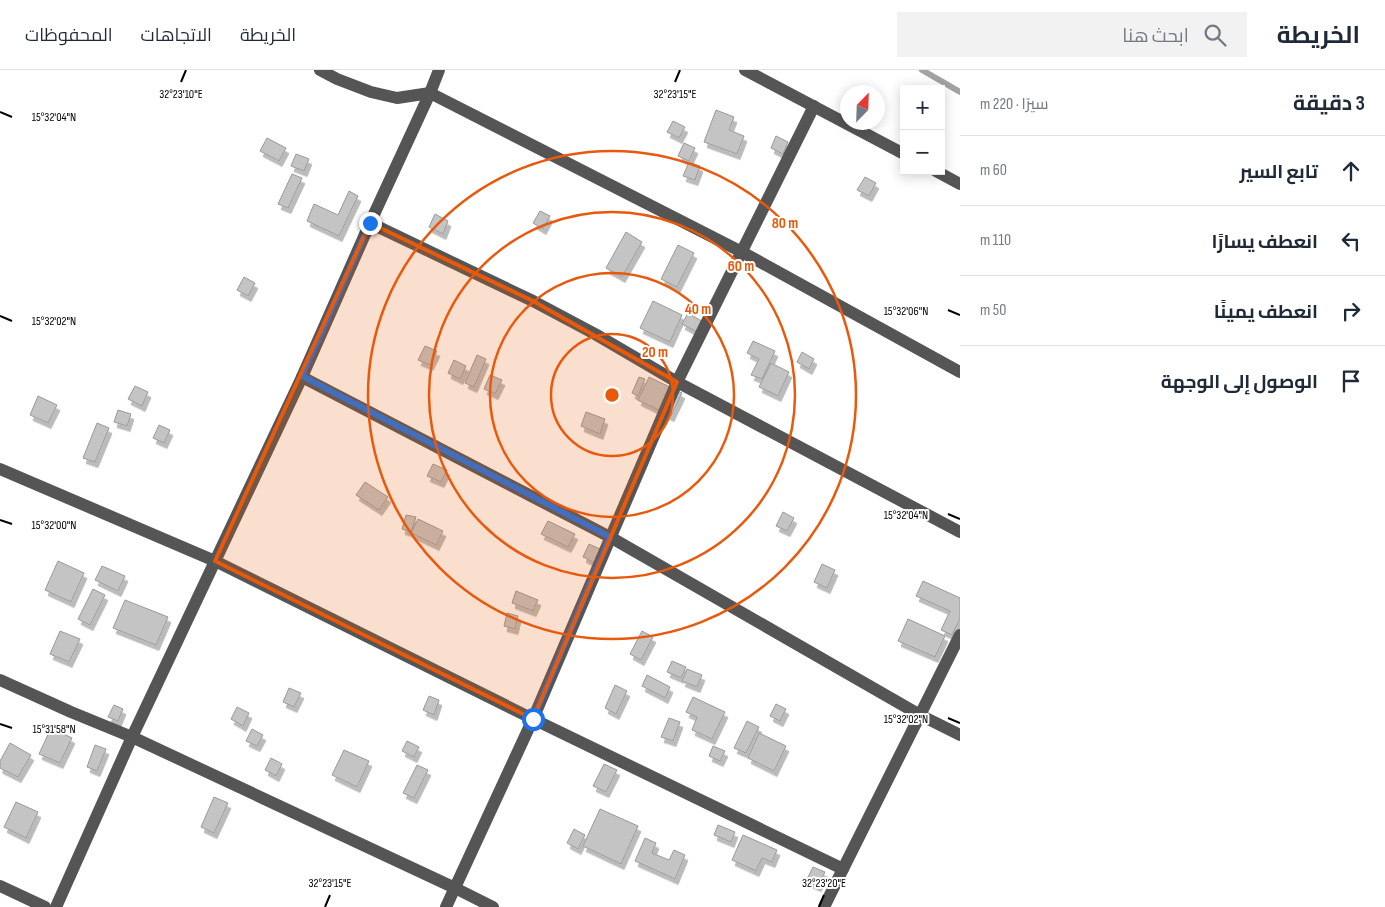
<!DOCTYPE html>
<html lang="ar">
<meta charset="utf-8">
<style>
body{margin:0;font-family:"Sofia Sans Condensed",Cairo,sans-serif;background:#f2f2f3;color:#1f2937;direction:rtl}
.controls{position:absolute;right:15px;top:15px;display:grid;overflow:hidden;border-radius:0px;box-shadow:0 2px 12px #0003}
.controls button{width:45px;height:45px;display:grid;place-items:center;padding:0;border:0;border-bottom:1px solid #e0e1e3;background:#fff;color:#1f2937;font:25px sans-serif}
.compass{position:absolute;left:840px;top:15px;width:45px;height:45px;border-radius:50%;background:#fff;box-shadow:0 2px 12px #0003;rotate:23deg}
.stop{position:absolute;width:15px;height:15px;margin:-11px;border:4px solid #1a73e8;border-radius:50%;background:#fff}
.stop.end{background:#1a73e8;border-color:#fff;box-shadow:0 1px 5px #0008}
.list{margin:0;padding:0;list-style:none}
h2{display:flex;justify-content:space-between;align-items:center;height:65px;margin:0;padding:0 20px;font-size:21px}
h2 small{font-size:16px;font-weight:400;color:#747a83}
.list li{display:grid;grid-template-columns:32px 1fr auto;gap:15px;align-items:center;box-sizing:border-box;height:70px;padding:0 20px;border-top:1px solid #e0e1e3}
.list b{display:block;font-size:19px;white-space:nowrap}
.list em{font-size:16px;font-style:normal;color:#747a83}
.icon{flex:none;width:28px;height:28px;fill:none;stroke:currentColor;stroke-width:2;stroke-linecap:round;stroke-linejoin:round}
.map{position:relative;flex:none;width:960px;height:837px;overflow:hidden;direction:ltr}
header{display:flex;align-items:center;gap:30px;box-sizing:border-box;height:70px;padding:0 25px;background:#fff;border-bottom:1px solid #e0e1e3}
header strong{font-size:24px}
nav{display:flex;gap:28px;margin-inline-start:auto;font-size:18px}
.search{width:350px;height:45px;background:#f2f2f3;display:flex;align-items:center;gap:12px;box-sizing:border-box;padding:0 18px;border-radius:0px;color:#747a83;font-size:19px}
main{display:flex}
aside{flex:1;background:#fff}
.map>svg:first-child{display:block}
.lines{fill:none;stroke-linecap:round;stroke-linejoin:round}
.stream{stroke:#a3a3a3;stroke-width:6}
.building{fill:#c4c4c4;stroke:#999;filter:url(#shadow)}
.minor{stroke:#555;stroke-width:12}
.route{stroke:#1a73e8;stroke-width:6}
.marked{fill:#e8590c;fill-opacity:0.2;stroke:#e8590c;stroke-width:4;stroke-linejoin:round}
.ticks{fill:none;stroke:#000;stroke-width:2}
.ring{fill:none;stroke:#e8590c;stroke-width:2.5}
.ticks-label{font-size:12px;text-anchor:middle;fill:#000;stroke:#fff;stroke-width:4;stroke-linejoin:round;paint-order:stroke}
.centre{fill:#e8590c;stroke:#fff;stroke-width:2.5}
.ring-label{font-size:15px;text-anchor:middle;font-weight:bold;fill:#e8590c;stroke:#fff;stroke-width:4;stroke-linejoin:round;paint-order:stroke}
</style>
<header>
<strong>الخريطة</strong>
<div class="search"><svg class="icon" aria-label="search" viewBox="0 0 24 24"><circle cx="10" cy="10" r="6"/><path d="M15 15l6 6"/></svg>ابحث هنا</div>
<nav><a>الخريطة</a><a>الاتجاهات</a><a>المحفوظات</a></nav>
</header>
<main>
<aside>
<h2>3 دقيقة<small>سيرًا · 220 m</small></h2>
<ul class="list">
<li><svg class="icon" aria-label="ahead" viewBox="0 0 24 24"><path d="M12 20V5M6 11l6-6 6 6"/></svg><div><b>تابع السير</b></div><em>60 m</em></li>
<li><svg class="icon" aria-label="left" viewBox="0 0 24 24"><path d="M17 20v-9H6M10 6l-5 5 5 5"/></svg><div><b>انعطف يسارًا</b></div><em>110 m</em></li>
<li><svg class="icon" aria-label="right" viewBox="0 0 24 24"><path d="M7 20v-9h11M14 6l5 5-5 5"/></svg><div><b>انعطف يمينًا</b></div><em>50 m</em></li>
<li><svg class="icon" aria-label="arrive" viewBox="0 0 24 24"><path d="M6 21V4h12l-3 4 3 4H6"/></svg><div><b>الوصول إلى الوجهة</b></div></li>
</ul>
</aside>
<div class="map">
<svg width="960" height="837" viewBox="0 0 960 837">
<defs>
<filter id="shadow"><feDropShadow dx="3" dy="5.5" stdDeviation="0" flood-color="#0004"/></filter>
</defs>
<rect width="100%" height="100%" fill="#fff"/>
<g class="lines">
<path class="stream" d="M922 0 960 22"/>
</g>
<g class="building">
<path d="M716 40 734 47 729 60 744 66 737 84 704 72Z"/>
<path d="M673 51 685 57 679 68 667 62Z"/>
<path d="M776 66 788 72 783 84 771 78Z"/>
<path d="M267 68 286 78 279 91 260 81Z"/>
<path d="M684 73 695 78 689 91 678 86Z"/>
<path d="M296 84 309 89 304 101 291 96Z"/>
<path d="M689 92 700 96 695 110 683 106Z"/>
<path d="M292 104 302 108 288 138 278 134Z"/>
<path d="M865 107 876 113 869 126 857 120Z"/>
<path d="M349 121 358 126 339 166 307 151 314 134 338 145Z"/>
<path d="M540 141 550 146 543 159 533 153Z"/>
<path d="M435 144 448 151 443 164 429 157Z"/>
<path d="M626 162 642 172 622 207 606 198Z"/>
<path d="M678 175 694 183 677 217 661 209Z"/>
<path d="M244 207 255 213 248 226 237 220Z"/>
<path d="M653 231 682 245 670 272 640 258Z"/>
<path d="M688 243 705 253 699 263 682 254Z"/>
<path d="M753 271 775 281 762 309 751 305 759 289 747 283Z"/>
<path d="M425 276 437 281 430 295 418 290Z"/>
<path d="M802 282 814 289 809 299 797 292Z"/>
<path d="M477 285 486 289 474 317 465 313Z"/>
<path d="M454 290 466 296 460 309 448 303Z"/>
<path d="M771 293 789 302 778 326 759 317Z"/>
<path d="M490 305 502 310 495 324 484 319Z"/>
<path d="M639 307 645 309 638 326 632 323Z"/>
<path d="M649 307 682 323 671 346 638 330Z"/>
<path d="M135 316 148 322 142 336 128 329Z"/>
<path d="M38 326 57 335 48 353 30 345Z"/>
<path d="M118 340 131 344 127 356 114 352Z"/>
<path d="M586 342 605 349 600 364 581 356Z"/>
<path d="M97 353 109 358 95 392 83 388Z"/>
<path d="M159 355 170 360 164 373 153 368Z"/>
<path d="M433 394 447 400 441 412 427 406Z"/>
<path d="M365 412 388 427 379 440 356 425Z"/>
<path d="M783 442 794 448 787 461 776 456Z"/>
<path d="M406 445 416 447 411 462 402 459Z"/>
<path d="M418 449 443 461 436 475 411 463Z"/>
<path d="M548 451 575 464 568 477 541 464Z"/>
<path d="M589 474 602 480 595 493 583 487Z"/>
<path d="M58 491 84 503 71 532 45 520Z"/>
<path d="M822 494 835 500 827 518 814 512Z"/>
<path d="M102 496 125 506 118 521 95 510Z"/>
<path d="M923 511 960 528V549L952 565 941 560 950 541 916 526Z"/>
<path d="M93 519 105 525 90 555 78 549Z"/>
<path d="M516 521 538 530 533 541 512 533Z"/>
<path d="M125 530 168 547 156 575 113 558Z"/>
<path d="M507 543 518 546 515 559 504 556Z"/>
<path d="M908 549 945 566 935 587 898 571Z"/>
<path d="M60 561 80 569 69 592 50 584Z"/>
<path d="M642 561 653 567 641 590 630 584Z"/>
<path d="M672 591 686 597 681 608 667 602Z"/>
<path d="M687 599 702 605 697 617 682 611Z"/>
<path d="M647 605 670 617 665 628 642 616Z"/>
<path d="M615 615 627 621 616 644 605 638Z"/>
<path d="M289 618 301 623 294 637 283 632Z"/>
<path d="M429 626 439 630 434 645 423 640Z"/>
<path d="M693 627 725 642 712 669 692 660 697 647 686 642Z"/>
<path d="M776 634 786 639 780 651 770 646Z"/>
<path d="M114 635 123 639 118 651 108 647Z"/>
<path d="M237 637 249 643 243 656 231 649Z"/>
<path d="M669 648 680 652 673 671 661 667Z"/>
<path d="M747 651 759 657 746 683 734 678Z"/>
<path d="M51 658 72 668 60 693 39 684Z"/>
<path d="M252 659 263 665 257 676 246 671Z"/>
<path d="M759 663 786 676 774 701 748 688Z"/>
<path d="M407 671 419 677 414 687 402 681Z"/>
<path d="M10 673 31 685 18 707 0 698V691Z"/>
<path d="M95 675 106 679 97 701 87 697Z"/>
<path d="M713 676 725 681 720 691 709 686Z"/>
<path d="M344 680 369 691 357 717 332 705Z"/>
<path d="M271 688 282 694 276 706 265 700Z"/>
<path d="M604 694 617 700 606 722 593 716Z"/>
<path d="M417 695 428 700 414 728 403 723Z"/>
<path d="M214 727 228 733 214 763 201 757Z"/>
<path d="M16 732 38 742 26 768 4 757Z"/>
<path d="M600 739 638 756 621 794 583 776Z"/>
<path d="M718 755 735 762 731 772 714 765Z"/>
<path d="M574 759 585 765 578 779 567 773Z"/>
<path d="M743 765 777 780 772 792 762 788 756 801 732 790Z"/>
<path d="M645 768 656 773 652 783 669 790 674 780 685 785 675 809 635 791Z"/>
<path d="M813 797 825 802 818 816 806 811Z"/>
</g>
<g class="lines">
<g class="minor">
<path d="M320 0 337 9 371 22 397 28 430 23 742 182 960 302"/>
<path d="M745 0 904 84"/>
<path d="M936 101 960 114"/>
<path d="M370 153 533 231 595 264 677 312 960 462"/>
<path d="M302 307 610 467 920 645 960 665"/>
<path d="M0 399 215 491 533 649 843 799"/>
<path d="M0 610 71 642 132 667 455 818 493 837"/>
<path d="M0 816 45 837"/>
<path d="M56 837 132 667 302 307 370 153 430 23 439 0"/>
<path d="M446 837 533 649 677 312 814 36"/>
<path d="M824 837 960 565"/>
</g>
</g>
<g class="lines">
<path class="route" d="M370 153 302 306 610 467 533 649"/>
</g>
<path class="marked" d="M370 153 533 231 677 312 533 649 215 491Z"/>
<path class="ticks" d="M181 12 186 0M675 12 680 0M0 42 12 47M948 240 960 245M0 246 12 251M948 444 960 449M0 450 12 454M948 648 960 653M0 654 12 658M325 837 330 825M819 837 824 825"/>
<g class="ring">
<circle cx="612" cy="325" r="61"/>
<circle cx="612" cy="325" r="122"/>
<circle cx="612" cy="325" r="183"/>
<circle cx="612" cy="325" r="244"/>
</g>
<g class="ticks-label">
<text x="181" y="28">32°23'10"E</text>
<text x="675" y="28">32°23'15"E</text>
<text x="54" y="51">15°32'04"N</text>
<text x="906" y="245">15°32'06"N</text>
<text x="54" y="255">15°32'02"N</text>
<text x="906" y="449">15°32'04"N</text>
<text x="54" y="459">15°32'00"N</text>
<text x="906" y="653">15°32'02"N</text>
<text x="54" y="663">15°31'58"N</text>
<text x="330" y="817">32°23'15"E</text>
<text x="824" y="817">32°23'20"E</text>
</g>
<circle cx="612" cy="325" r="8" class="centre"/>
<g class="ring-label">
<text x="785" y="158">80 m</text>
<text x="741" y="201">60 m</text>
<text x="698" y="244">40 m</text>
<text x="655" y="287">20 m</text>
</g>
</svg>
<div class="controls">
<button>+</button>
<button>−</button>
</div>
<svg class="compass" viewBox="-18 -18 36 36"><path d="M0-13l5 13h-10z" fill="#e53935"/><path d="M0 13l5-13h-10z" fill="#747a83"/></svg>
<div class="stop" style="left:533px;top:649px"></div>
<div class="stop end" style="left:370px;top:153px"></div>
</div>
</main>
